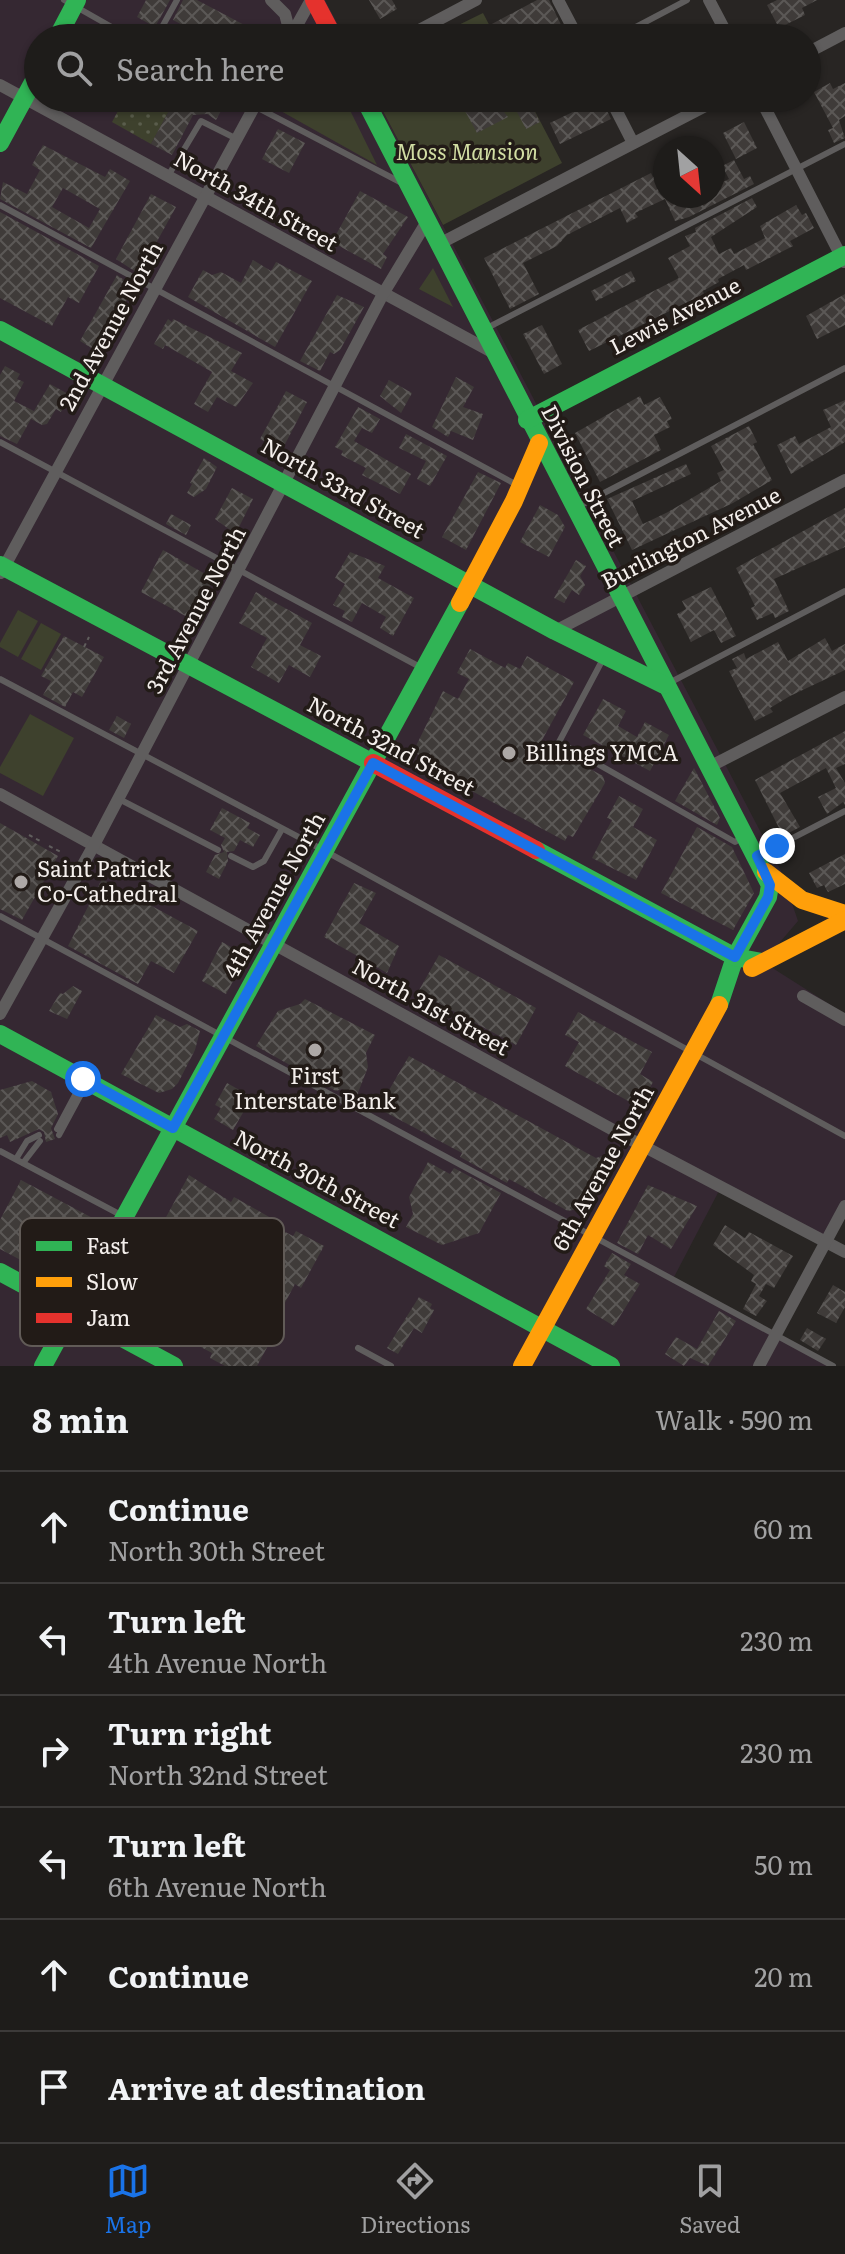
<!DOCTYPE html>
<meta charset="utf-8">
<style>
body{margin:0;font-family:Literata,serif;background:#262523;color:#f1f3f6}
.compass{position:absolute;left:653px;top:136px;width:72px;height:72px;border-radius:50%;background:#1e1c1a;box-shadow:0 2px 6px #0004;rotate:153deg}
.stop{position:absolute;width:24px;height:24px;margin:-18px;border:6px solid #1a73e8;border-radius:50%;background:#fff}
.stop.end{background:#1a73e8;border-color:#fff;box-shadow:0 2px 8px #0008}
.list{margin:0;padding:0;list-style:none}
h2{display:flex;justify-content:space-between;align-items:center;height:104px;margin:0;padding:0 32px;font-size:34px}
h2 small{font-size:26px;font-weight:400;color:#a1a1a2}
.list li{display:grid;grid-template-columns:52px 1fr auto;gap:24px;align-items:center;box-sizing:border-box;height:112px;padding:0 32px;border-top:2px solid #3c3a39}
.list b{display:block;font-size:30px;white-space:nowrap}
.list p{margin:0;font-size:26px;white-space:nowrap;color:#a1a1a2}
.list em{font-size:26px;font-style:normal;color:#a1a1a2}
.icon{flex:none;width:44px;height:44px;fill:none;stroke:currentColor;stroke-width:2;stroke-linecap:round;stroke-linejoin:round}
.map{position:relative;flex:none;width:845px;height:1366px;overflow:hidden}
.search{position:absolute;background:#1e1c1a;box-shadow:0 2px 6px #0004;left:24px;right:24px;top:24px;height:88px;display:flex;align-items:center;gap:20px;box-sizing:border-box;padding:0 28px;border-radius:44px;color:#a1a1a2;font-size:30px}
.sheet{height:776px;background:#1e1c1a}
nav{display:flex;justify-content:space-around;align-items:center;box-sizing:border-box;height:112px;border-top:2px solid #3c3a39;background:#1e1c1a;font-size:22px;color:#a1a1a2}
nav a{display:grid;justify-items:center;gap:4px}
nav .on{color:#1a73e8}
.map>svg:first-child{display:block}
.commercial{fill:#352832}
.grass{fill:url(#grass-dots)}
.park{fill:#3e412d}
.building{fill:url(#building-cross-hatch);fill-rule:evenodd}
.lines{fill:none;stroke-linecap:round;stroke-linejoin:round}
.path{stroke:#605e5d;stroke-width:2;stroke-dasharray:4 4;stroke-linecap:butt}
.lane{stroke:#5f5d5d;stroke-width:6}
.street{stroke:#5f5d5d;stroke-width:12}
.fast{stroke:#30b455;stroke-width:18}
.slow{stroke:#ff9f0a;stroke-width:18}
.jam{stroke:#e5322d;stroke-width:18}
.route{stroke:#1a73e8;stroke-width:10}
.poi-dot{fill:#ada8a6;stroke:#221b17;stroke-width:3}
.labels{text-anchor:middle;stroke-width:7;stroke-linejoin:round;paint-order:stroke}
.park-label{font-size:22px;font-style:italic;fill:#d1dda3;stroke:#221b17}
.street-label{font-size:22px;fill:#f4efec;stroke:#221b17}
.poi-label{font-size:22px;fill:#f4efec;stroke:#221b17;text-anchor:start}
.key{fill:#221b17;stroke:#615b57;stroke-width:2}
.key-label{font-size:22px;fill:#f4efec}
</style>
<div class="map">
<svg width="845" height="1366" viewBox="0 0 845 1366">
<defs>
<pattern id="grass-dots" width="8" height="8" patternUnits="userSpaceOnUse" patternTransform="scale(2)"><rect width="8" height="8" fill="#3e412d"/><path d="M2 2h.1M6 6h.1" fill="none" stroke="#5a5d4c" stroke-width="1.8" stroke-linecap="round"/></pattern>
<pattern id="building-cross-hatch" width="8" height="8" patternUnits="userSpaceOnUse" patternTransform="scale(2)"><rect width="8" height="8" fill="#3f3b39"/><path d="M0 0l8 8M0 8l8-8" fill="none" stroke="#5b5856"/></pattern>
</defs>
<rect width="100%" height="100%" fill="#282523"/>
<path class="commercial" d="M0 0H325L345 38H38V98H376L781 871 798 921 763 962 845 1014V1206L826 1242 721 1187 673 1279 833 1366H0Z"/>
<path class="grass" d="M125 98H176L151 144 112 122Z"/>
<g class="park">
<path d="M483 13 496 38H432Z"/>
<path d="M285 98H344L377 165 279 110Z"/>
<path d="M376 98H528L562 163 443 225Z"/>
<path d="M433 268 453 307 419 289Z"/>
<path d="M18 610 38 621 18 657 0 647V643Z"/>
<path d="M41 623 61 634 41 670 21 659Z"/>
<path d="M30 714 74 738 43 796 0 773V767Z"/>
</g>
<g class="building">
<path d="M146 0H170L155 27 137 17Z"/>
<path d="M183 0H197L252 29 255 24 265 29 262 35 267 38H207L173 20Z"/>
<path d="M369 0H392L397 9 380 19Z"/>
<path d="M537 0H549L565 33 555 38H497L490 25Z"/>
<path d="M777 0H817L802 8 805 15 779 28 767 5Z"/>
<path d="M830 83 833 89 845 83V116L839 120 845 138 834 143 828 130 833 128 814 92Z"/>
<path d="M176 98H228L216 120 207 114 193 115 172 155 151 144Z"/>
<path d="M458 98H493L508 117 477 133Z"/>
<path d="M578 98H601L611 119 560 144 550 123 583 107Z"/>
<path d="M531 105 540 122 526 129 517 112Z"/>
<path d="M744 122 757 148 736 159 723 133Z"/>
<path d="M278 129 305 143 289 173 262 159Z"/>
<path d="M43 145 105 177 110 169 130 181 91 248 0 199 3 182 27 194 40 170 32 165ZM63 188 100 209 89 228 52 207Z"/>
<path d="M734 160 744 179 750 176 754 184 689 217 675 221 665 199 635 213 638 217 627 223 620 208 567 235 557 246 523 263 539 294 510 309 484 258 651 173 653 177 661 173 665 196H713V187L729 179 722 166Z"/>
<path d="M360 191 408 217 383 254 387 257 381 269 332 242Z"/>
<path d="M151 194 176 207 139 274 116 259Z"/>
<path d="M752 198 757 207 711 237 719 254 731 248 734 254 765 238 760 226 796 205 802 215 806 213 814 228 790 241 793 246 746 270 744 265 718 279 719 282 703 291 704 294 589 351 578 330 679 278 668 258 690 246 685 236 696 232 695 228Z"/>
<path d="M0 212 99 266 79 303 68 297 52 326 0 298Z"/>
<path d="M253 260 271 271 276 262 312 281 275 347 188 297 203 270 212 275 221 272 241 283Z"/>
<path d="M631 271 636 281 596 301 591 291Z"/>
<path d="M117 275 134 287 98 352 80 341Z"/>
<path d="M845 294V325L817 339 806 316Z"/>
<path d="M337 295 364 307 340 350 334 354 330 352 320 371 300 361Z"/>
<path d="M168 319 172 322 173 319 242 353 231 371 253 383 236 407 217 397 208 412 194 404 212 372 165 345 163 349 154 344Z"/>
<path d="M542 325 562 364 544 374 523 334Z"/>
<path d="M5 366 20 374 17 379 24 382 14 401 34 411 50 384 70 395 61 412 56 409 47 424 42 425 31 419 17 444 0 436V375Z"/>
<path d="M456 377 474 387 463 407 483 414 473 440 451 431 448 437 432 427Z"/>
<path d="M389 380 412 393 401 413 380 396Z"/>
<path d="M286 391 307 402 282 450 260 439Z"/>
<path d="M640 396 644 405 660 397 672 419 667 421 670 427 654 435 661 450 600 482 575 433Z"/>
<path d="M845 400V442L791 474 777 445 795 436 799 444 831 427 823 410Z"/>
<path d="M358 407 380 419 372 433 362 428 354 441 411 474 400 494 362 475 366 468 341 455 343 451 335 447Z"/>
<path d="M749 426 757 442 753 444 772 480 733 503 632 550 607 499 686 464 691 474 632 501 643 524 668 512 721 481 717 473 724 470 711 446Z"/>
<path d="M406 434 447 456 430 486 417 479 426 461 399 448Z"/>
<path d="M204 458 217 467 206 489 194 497 187 493 192 484 190 483Z"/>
<path d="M478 472 501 483 466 550 442 537Z"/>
<path d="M232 488 253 499 237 531 233 532 215 519Z"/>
<path d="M540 505 558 515 565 527 549 557 520 542Z"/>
<path d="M845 508V547L774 579 789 611 775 618 773 613 757 620 751 608 755 606 736 568Z"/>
<path d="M171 514 191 525 186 535 166 524Z"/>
<path d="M163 550 214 579 191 619 141 592Z"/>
<path d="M350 552 385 566 378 578 414 598 393 636 380 628 386 617 362 603 352 622 342 617 345 611 333 605 345 584 335 578Z"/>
<path d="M576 560 586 566 580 576 585 585 579 595 572 590 564 603 554 598Z"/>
<path d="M711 587 736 636 721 643 714 630 691 642 677 614 686 609 682 601Z"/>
<path d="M256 592 312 623 300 645 321 656 310 677 289 665 279 683 251 667 267 638 239 623Z"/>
<path d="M64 636 104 657 82 697 73 692 65 707 43 695 51 681 41 676Z"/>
<path d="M825 638 832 651 845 644V670L790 696 770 708 773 712 755 721 729 671 737 668 732 659 744 653 746 659 778 642 788 661Z"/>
<path d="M470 649 505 668 508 663 520 669 527 656 574 682 541 742 603 776 605 783 573 837 568 835 565 841 427 767 420 760 421 756 413 752 443 691 458 699 469 679 457 673Z"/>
<path d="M603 699 626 711 618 726 637 737 645 722 669 735 650 771 583 735Z"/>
<path d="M117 716 131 724 124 738 109 730Z"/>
<path d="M845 731V764L836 768 845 783V805L843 802 827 814 818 797 836 788 826 768 780 793 800 827 783 836 755 780Z"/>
<path d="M694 768 720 818 717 825 675 801Z"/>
<path d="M619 796 643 809 633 827 657 840 636 880 592 858 612 820 607 818Z"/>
<path d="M222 808 250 823 247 828 260 835 253 847 240 840 234 851 227 852 228 861 219 879 206 872 215 855 224 852 221 845 225 838 210 830Z"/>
<path d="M0 823 58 856 22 920 0 909Z"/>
<path d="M697 827 732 847 754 893 733 930 661 893Z"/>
<path d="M845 854V884L828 892 824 885 817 888 809 873Z"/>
<path d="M102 879 198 931 174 973 151 961 138 984 68 946Z"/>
<path d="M354 883 376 893 359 923 399 946 387 973 324 937Z"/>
<path d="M222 942 247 956 226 994 202 981Z"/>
<path d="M439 955 536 1008 516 1045 418 992Z"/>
<path d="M73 986 82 991 67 1019 49 1011 60 993 63 994Z"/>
<path d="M305 999 375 1035 366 1053 368 1067 356 1098 342 1089 336 1091 256 1046 278 1011 300 1004Z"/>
<path d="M578 1012 652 1052 640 1074 653 1082 639 1107 565 1066 579 1042 565 1035Z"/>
<path d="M156 1015 180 1027 187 1024 200 1031 195 1050 178 1083 172 1089 159 1093 121 1074Z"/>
<path d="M409 1056 596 1158 602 1156 605 1163 577 1209 568 1211 509 1179 507 1183 460 1157 462 1153 385 1112 382 1102Z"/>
<path d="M32 1081 51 1092 58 1114 51 1128 55 1139 46 1142 44 1132 39 1129 10 1142 7 1135 0 1138V1090Z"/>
<path d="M227 1083 252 1097 233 1130 214 1119 221 1108 215 1105Z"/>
<path d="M428 1162 450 1174 454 1168 501 1193 479 1233 442 1245 406 1227 413 1214 409 1197Z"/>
<path d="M189 1175 231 1202 234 1197 271 1218 268 1223 293 1236 296 1231 324 1246 301 1288 295 1284 272 1327 277 1329 257 1366H225L210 1358 212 1353 186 1339 183 1343 171 1336 174 1331 118 1300 129 1280 141 1287 161 1252 147 1244 156 1228 159 1230ZM199 1226 265 1261 254 1280 211 1252 192 1286 174 1276Z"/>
<path d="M21 1180 102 1223 76 1273 72 1270 68 1278 60 1274 56 1279 0 1249V1220Z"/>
<path d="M648 1185 697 1206 671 1249 648 1235 638 1254 617 1243Z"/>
<path d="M725 1225 745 1238 749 1232 793 1256 774 1288 766 1284 759 1296 767 1301 756 1316 743 1309 756 1284 751 1281 754 1275 713 1245Z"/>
<path d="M612 1253 631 1264 624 1275 640 1284 614 1326 586 1309 610 1270 604 1266Z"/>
<path d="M833 1285 845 1292V1307L836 1323 817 1313Z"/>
<path d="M419 1297 432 1304 430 1308 434 1310 422 1333 414 1328 398 1354 387 1348Z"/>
<path d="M719 1311 736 1321 708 1366 690 1358 684 1366 665 1354 676 1337 697 1349Z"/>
<path d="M807 1328 826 1339 818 1351 800 1340Z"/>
</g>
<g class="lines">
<g class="path">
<path d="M84 647 89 637"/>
<path d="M29 835 42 842"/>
<path d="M49 846 61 852"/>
</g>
<g class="lane">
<path d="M64 0 131 38"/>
<path d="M156 38 177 0"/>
<path d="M615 38 687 0"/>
<path d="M239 98 400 182"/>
<path d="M168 176 201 121 237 139"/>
<path d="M0 205 517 485"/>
<path d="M485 329 845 144"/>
<path d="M0 442 420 667"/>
<path d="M579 506 845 368"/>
<path d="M603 659 559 742 735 842 743 837"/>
<path d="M0 679 325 851 845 1136"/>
<path d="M671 682 845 591"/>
<path d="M119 799 218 850"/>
<path d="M760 855 845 811"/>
<path d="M231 856 253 867 264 861 282 829"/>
<path d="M0 916 833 1366"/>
<path d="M57 1129 82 1082"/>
<path d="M59 1135 86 1085"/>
<path d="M0 1151 121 1215"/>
<path d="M16 1159 27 1141 39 1135"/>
<path d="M23 1163 40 1141"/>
<path d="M358 1348 391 1366"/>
</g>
<g class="street">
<path d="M271 0 285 14 291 37"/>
<path d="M558 0 578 38"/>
<path d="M709 0 729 38"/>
<path d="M291 36 311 0"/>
<path d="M404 38 476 0"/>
<path d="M807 53 845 33"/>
<path d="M0 85 492 352"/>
<path d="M610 98 633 143"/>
<path d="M760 98 844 262"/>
<path d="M437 245 721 98"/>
<path d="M1 573 259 98"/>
<path d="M555 631 845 480"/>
<path d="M707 768 845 697"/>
<path d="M0 794 626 1137 845 1252"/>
<path d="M803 996 845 1020"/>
<path d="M0 1014 94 845 383 294 426 223"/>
<path d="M759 1366 845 1206"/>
</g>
<g class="fast">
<path d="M57 38 77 0"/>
<path d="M364 98 770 885 768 897 735 957 719 1005"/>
<path d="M0 143 38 73"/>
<path d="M0 330 555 631 664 685"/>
<path d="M527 420 845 255"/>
<path d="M0 565 373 763"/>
<path d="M536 850 735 957 762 962"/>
<path d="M0 1034 611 1366"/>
<path d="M0 1272 174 1366"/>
<path d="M43 1366 460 603"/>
</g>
<g class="slow">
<path d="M460 603 514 501 539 443"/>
<path d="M766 872 802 900 845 914"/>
<path d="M752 968 845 920"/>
<path d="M522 1366 719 1005"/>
</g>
<g class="jam">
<path d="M314 0 334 38"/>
<path d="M373 763 536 850"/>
</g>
</g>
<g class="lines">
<path class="route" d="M83 1079 173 1128 373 763 735 957 768 897 770 885 757 856 777 846"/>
</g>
<g class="poi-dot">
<circle cx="509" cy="753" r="8"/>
<circle cx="21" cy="882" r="8"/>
<circle cx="315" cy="1050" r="8"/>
</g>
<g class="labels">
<g class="park-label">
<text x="467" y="160">Moss Mansion</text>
</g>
<g class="street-label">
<text transform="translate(256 201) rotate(29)" y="8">North 34th Street</text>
<text transform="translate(675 316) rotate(-27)" y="8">Lewis Avenue</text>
<text transform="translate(111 326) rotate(-61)" y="8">2nd Avenue North</text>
<text transform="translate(583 476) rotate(63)" y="8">Division Street</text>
<text transform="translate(343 488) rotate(29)" y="8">North 33rd Street</text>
<text transform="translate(691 538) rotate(-27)" y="8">Burlington Avenue</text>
<text transform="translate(196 610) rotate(-62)" y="8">3rd Avenue North</text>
<text transform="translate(391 746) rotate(28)" y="8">North 32nd Street</text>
<text transform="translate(274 895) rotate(-61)" y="8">4th Avenue North</text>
<text transform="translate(431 1007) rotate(29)" y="8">North 31st Street</text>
<text transform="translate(603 1168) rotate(-61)" y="8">6th Avenue North</text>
<text transform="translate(317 1179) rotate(28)" y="8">North 30th Street</text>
</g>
<g class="poi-label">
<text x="525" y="761">Billings YMCA</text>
<text x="37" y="877">Saint Patrick<tspan x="37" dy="25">Co-Cathedral</tspan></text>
<text x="315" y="1084" text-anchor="middle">First<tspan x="315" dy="25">Interstate Bank</tspan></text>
</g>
</g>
<rect x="20" y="1218" width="264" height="128" rx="12" class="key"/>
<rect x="36" y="1241" width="36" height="10" fill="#30b455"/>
<rect x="36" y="1277" width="36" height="10" fill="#ff9f0a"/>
<rect x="36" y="1313" width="36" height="10" fill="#e5322d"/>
<g class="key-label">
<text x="86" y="1254">Fast</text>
<text x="86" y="1290">Slow</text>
<text x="86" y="1326">Jam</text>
</g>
</svg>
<svg class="compass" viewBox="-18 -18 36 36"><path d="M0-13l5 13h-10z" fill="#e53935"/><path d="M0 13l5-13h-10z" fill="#a1a1a2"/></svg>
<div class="stop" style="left:83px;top:1079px"></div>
<div class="stop end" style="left:777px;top:846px"></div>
<div class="search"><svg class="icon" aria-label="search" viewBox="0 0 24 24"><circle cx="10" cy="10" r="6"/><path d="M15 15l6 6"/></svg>Search here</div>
</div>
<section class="sheet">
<h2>8 min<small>Walk · 590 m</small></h2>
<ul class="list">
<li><svg class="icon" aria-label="ahead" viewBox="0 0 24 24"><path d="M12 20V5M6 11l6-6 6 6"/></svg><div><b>Continue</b><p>North 30th Street</p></div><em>60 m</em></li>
<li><svg class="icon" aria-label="left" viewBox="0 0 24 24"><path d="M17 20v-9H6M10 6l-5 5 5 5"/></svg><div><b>Turn left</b><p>4th Avenue North</p></div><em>230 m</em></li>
<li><svg class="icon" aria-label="right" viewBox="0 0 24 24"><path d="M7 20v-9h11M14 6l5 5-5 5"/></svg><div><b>Turn right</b><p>North 32nd Street</p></div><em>230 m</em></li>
<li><svg class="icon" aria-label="left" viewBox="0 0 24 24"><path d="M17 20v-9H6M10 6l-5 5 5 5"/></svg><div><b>Turn left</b><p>6th Avenue North</p></div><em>50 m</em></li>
<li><svg class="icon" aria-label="ahead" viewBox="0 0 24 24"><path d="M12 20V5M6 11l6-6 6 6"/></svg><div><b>Continue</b></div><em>20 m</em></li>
<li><svg class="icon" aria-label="arrive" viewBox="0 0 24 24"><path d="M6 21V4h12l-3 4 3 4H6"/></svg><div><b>Arrive at destination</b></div></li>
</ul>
</section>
<nav>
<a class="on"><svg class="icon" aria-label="map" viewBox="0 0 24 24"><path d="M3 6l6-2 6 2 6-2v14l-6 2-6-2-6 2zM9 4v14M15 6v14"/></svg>Map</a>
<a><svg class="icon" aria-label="directions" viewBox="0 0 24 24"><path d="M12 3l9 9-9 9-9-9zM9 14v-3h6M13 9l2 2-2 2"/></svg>Directions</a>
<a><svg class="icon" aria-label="saved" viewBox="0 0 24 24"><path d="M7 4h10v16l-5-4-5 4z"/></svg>Saved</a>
</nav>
